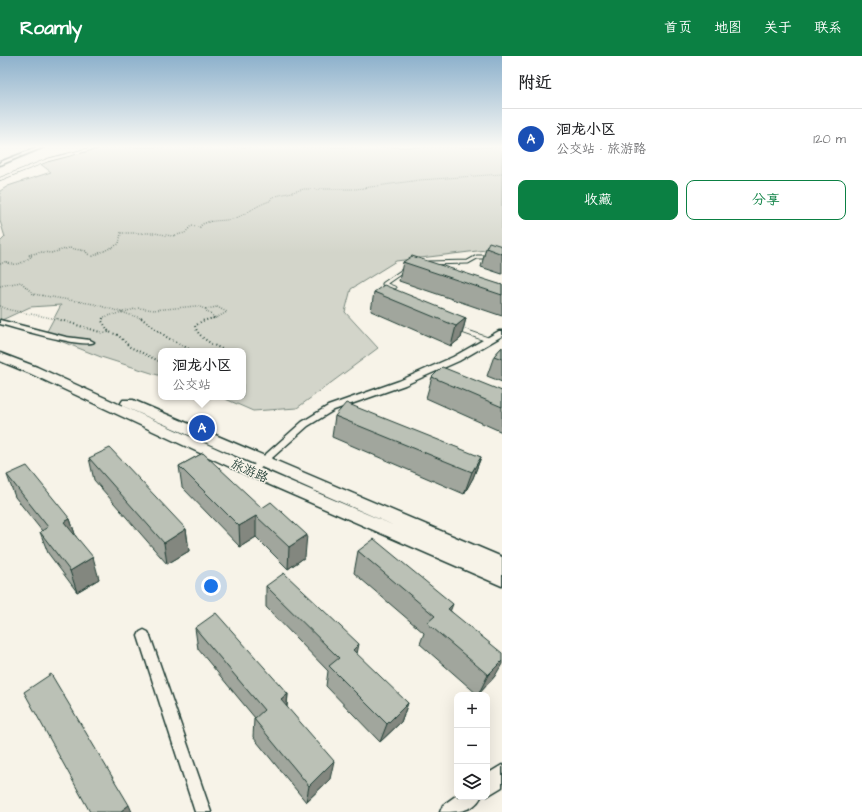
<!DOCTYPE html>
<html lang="zh">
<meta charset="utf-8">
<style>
body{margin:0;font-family:"Architects Daughter","LXGW WenKai TC",sans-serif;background:#f6f6f6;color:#202124}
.controls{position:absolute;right:12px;bottom:12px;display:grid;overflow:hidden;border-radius:8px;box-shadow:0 4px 16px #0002}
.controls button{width:36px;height:36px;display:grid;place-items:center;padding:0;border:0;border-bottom:1px solid #e0e0e0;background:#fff;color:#202124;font:20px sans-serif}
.you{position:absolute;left:211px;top:530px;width:14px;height:14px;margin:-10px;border:3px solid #fff;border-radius:50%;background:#1a73e8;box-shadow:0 0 0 6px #1a73e833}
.badge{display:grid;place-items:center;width:26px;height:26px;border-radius:50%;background:#0b8043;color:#fff;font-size:13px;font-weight:700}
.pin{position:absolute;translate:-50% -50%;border:2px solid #fff;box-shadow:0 1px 4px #0006}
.popup{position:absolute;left:158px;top:292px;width:88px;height:52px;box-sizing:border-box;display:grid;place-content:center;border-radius:8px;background:#fff;filter:drop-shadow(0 1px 3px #0005);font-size:13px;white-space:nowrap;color:#757577}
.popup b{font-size:15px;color:#202124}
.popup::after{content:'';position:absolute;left:50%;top:100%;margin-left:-8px;border:8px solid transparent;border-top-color:#fff}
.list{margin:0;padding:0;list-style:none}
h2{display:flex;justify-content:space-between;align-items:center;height:52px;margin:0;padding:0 16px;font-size:17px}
h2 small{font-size:13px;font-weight:400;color:#757577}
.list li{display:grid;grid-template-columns:26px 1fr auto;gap:12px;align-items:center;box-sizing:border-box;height:60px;padding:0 16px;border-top:1px solid #e0e0e0}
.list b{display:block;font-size:15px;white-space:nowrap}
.list p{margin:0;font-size:13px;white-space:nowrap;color:#757577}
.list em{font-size:13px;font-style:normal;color:#757577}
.actions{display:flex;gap:8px;padding:12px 16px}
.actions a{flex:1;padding:9px 0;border:1px solid #0b8043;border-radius:8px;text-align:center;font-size:14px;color:#0b8043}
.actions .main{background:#0b8043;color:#fff}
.icon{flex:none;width:22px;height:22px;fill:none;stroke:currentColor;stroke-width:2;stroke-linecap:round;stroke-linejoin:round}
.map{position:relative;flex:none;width:502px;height:756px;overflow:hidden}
header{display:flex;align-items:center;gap:24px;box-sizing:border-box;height:56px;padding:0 20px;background:#0b8043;color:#fff}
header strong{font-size:19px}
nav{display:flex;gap:22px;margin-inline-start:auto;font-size:14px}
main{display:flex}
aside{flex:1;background:#fff}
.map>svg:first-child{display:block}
.green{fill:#d3d5ca;stroke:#79897f}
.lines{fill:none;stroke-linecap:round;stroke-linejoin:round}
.lane-far2-casing{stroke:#1f3d34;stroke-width:4}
.lane-far1-casing{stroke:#1f3d34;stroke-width:5}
.lane-casing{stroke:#1f3d34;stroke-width:6}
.street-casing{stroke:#1f3d34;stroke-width:3}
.secondary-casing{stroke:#1f3d34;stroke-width:3}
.primary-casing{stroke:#1f3d34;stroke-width:3}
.path-far2{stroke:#1f3d34;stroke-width:1;stroke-dasharray:0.5 1.5;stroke-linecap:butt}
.path-far1{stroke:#1f3d34;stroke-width:1.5;stroke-dasharray:0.5 2;stroke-linecap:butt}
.path{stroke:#1f3d34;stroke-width:2;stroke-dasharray:1 2.5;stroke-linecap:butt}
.lane-far2{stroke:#f7f3e8;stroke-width:2.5}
.lane-far1{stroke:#f7f3e8;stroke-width:3}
.lane{stroke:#f7f3e8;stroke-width:4}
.street{fill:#f7f3e8;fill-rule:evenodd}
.secondary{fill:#f7f3e8;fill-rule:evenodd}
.primary{fill:#f7f3e8;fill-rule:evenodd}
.wall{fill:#a1a69d;stroke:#1f3d34}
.shaded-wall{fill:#83877f;stroke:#1f3d34}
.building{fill:#bbc1b6;stroke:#1f3d34}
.labels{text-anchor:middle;stroke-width:3;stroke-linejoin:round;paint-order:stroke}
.street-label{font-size:13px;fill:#1f3d34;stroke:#f7f3e8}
</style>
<header>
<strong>Roamly</strong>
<nav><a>首页</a><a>地图</a><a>关于</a><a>联系</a></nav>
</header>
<main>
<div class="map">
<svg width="502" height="756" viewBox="0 0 502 756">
<rect width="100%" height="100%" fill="#f7f3e8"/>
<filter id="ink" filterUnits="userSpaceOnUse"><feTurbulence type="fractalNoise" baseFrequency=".025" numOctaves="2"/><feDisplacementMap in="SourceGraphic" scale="8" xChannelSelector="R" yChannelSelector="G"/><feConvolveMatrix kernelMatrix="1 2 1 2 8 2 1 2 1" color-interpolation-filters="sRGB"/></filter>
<g filter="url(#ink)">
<path class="green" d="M114 91H502V192L396 205 351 233 345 256 378 292 297 352 253 355 221 341H243V295H161V320L101 301 45 279 61 249 30 251 2 264 0 263V186L5 181 0 165V135L8 130 51 116 39 107 53 101 83 94Z"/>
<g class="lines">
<g class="lane-far2-casing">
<path id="lane-far2" d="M0 123 48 104 98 91"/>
</g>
<g class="lane-far1-casing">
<g id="lane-far1">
<path d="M429 207 468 206 477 201H488"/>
<path d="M388 235 394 232 384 228 407 212"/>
</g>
</g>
<g class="lane-casing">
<path id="lane" d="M458 273 489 284"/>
</g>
<g class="street-casing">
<g id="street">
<path d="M39 91H44L0 109V106Z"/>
<path d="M0 264 66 281 90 284 94 286C85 293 14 272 0 268Z"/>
<path d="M499 275H502V280L459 305 405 329 334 354 308 370 255 417H249L247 415 302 366 328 350 399 325 453 301Z"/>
<path d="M144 574 148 576 150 580 211 756H195L138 580 140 576Z"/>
</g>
</g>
<g class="secondary-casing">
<g id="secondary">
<path d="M502 709V731L487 740V718Z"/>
<path d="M457 739V741H481C473 756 457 756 440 756L443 749Z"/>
</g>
</g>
<g class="primary-casing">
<path id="primary" d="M0 297 37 311 257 411 395 470 123 350 121 347 123 344H133L502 501V530L247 419 29 317 0 305Z"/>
</g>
<path class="path-far2" d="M208 166C217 164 227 165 236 162 248 157 257 149 270 145L272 141 304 133H356L420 124 502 118"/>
<g class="path-far1">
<path d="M0 208 5 206C18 211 22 207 32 200L28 199 41 196 51 197 69 192 86 195 87 198 93 200 119 188 121 177H154L172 180 185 177 191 170 200 171 202 168 211 165"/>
<path d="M0 230 21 226 33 238 94 248 144 263"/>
<path d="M0 250 10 254 57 263"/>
<path d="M217 251 227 256 216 262 207 256 206 253Z"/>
<path d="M103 263 104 261 139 252 154 254 196 250 206 253"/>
<path d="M210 263 216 262"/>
</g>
<g class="path">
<path d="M54 262 103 277 109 276"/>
<path d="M103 262 102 265 109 276 118 279 130 291 161 306"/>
<path d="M141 262 168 282 193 295"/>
<path d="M214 262 202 265 195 270C198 282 215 290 226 295"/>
</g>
<use href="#lane-far2" class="lane-far2"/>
<use href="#lane-far1" class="lane-far1"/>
<use href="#lane" class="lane"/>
<use href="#street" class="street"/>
<use href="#secondary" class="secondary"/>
<use href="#primary" class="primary"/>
</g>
<g class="wall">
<path d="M502 190V218L481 211 486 192Z"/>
<path d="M403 206 502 229V260L399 225Z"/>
<path d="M374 236 466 262 461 282 451 290 371 255Z"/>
<path d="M502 291V326L487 320 494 300Z"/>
<path d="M432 321 502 335V376L426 342Z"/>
<path d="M335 360 481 401 473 422 464 438 332 381Z"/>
<path d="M203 397 305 501 288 513 256 481 240 491 182 431 179 410Z"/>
<path d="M89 402 186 473 189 495 167 508 94 424Z"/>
<path d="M7 419 70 463 76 481 99 523 77 536 48 497 40 476 42 475 15 441Z"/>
<path d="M358 495 451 555 495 620 478 639 420 588 424 577 354 517Z"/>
<path d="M266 530 408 647 401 666 380 686 326 630 328 615 266 551Z"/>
<path d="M195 572 288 638 287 651 330 723 306 746 253 681 254 663 255 662 198 593Z"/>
</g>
<g class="shaded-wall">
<path d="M466 262 461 282 451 290 456 270Z"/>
<path d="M481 401 473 422 464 438 472 416Z"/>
<path d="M256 460V481L240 491 239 470Z"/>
<path d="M70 463 77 484 64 466Z"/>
<path d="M186 473 189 495 167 508 164 487Z"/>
<path d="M307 479 305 501 288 513 289 491Z"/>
<path d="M93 501 99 523 77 536 70 515Z"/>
<path d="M453 548 445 569 448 553Z"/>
<path d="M359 588 355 608 353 594Z"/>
<path d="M502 605V608L495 620 478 639 488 619Z"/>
<path d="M288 638 286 657 281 644Z"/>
<path d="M408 647 401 666 380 686 387 668Z"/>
<path d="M334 705 330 723 306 746 309 730Z"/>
<path d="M129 749 132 756H122L121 755Z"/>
</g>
<g class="building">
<path d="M489 186 502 190V198L486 192Z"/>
<path d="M412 200 502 229V239L403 206Z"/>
<path d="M384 229 466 262 456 270 374 236Z"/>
<path d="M502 291V303L494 300Z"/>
<path d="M442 311 502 335V351L432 321Z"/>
<path d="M346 347 481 401 472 416 335 360Z"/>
<path d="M110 392 186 473 164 487 89 402Z"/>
<path d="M203 397 262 452 271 446 307 479 289 491 256 460 239 470 179 410Z"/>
<path d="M27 410 70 463 64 466 93 501 70 515 40 476 48 471 7 419Z"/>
<path d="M374 483 453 548 448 553 502 597V605L488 619 427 567 435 560 358 495Z"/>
<path d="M284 517 359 588 353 594 408 647 387 668 329 610 339 602 266 530Z"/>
<path d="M216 557 288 638 281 644 334 705 309 730 254 663 264 654 195 572Z"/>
<path d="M51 618 129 749 121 755 122 756H90L24 636Z"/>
</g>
</g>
<linearGradient id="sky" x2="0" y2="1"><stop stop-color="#8db1cc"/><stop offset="0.46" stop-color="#fbfaf5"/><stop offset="1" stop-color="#fbfaf5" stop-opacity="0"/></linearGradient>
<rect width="502" height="197" fill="url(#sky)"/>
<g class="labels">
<g class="street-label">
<text transform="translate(250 414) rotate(24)" y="5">旅游路</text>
</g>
</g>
</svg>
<div class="controls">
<button>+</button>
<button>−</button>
<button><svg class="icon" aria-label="layers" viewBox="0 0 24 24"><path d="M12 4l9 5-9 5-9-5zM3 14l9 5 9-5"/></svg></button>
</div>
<div class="you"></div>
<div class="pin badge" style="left:202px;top:372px;background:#1a4fb4">A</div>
<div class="popup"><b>洄龙小区</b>公交站</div>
</div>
<aside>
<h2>附近<small></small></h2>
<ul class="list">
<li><span class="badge" style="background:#1a4fb4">A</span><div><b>洄龙小区</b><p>公交站 · 旅游路</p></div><em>120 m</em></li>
</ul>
<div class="actions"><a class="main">收藏</a><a>分享</a></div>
</aside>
</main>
